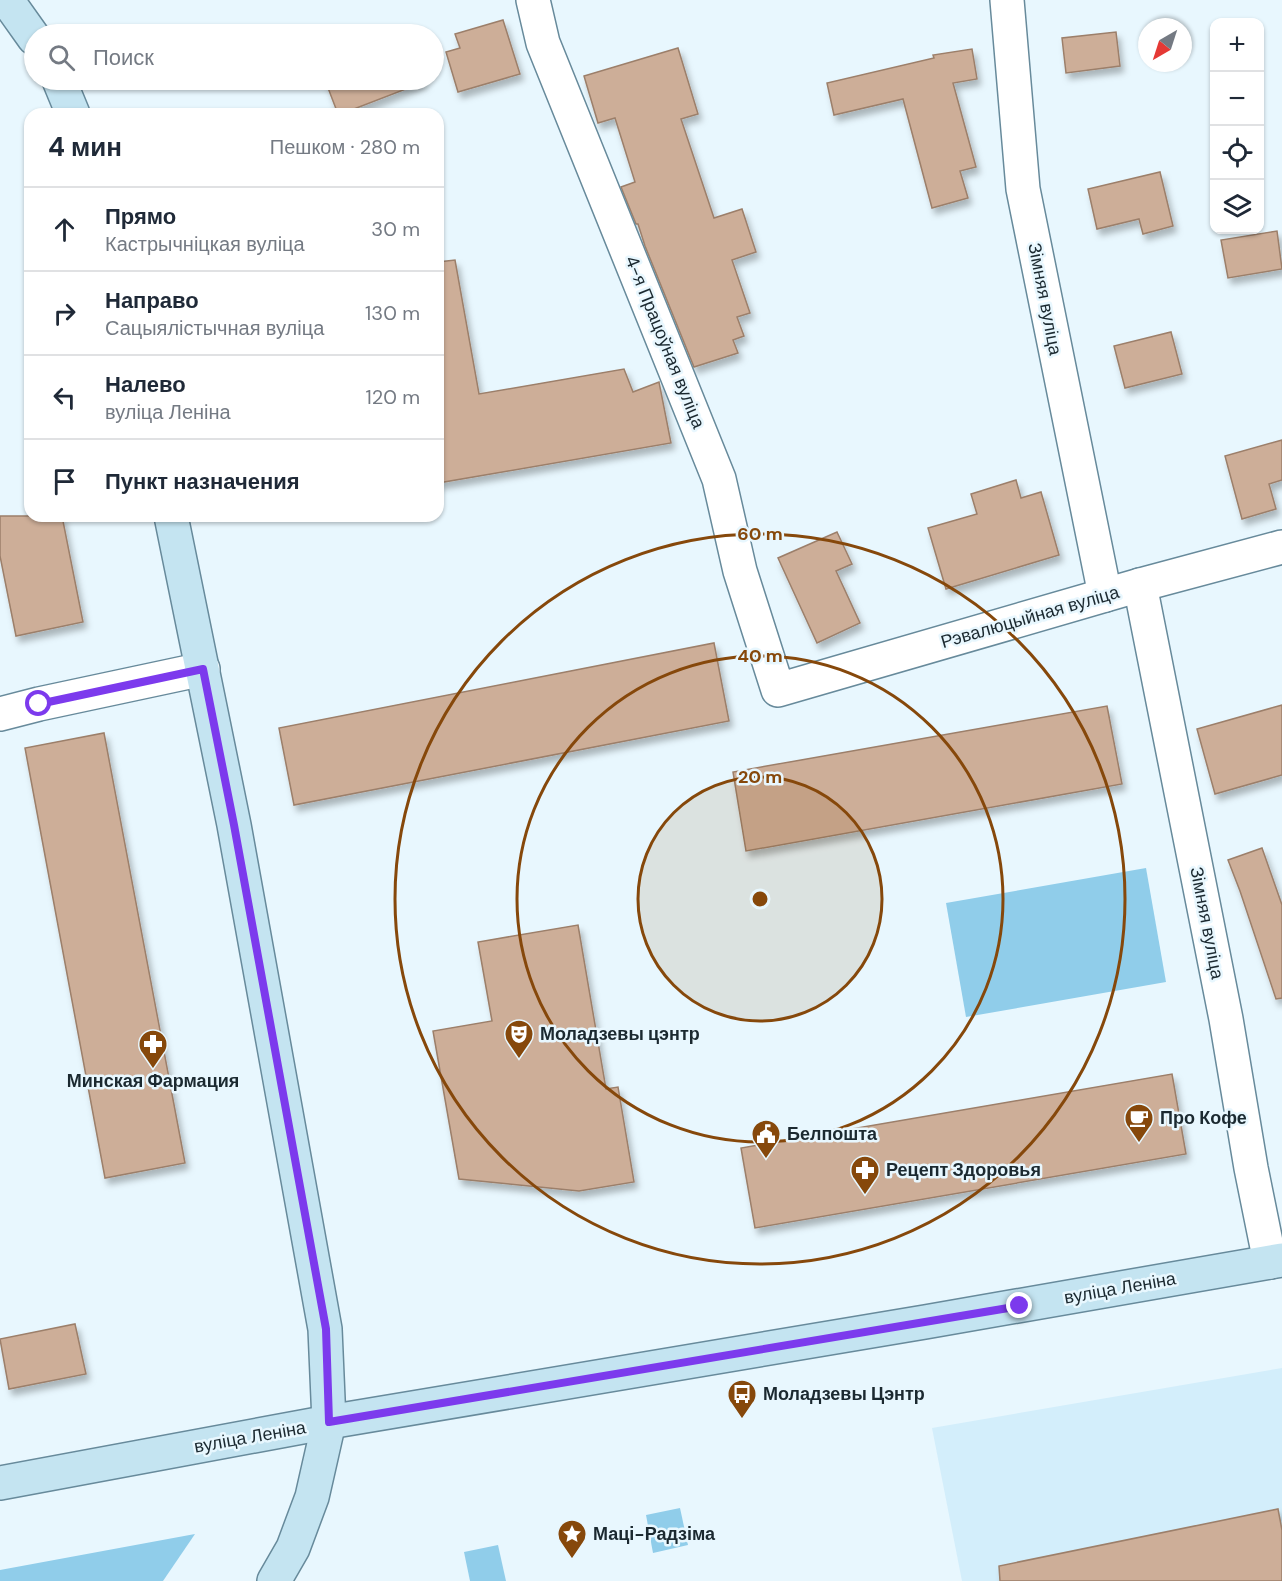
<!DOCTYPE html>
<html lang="ru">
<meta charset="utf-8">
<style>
body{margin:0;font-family:"DM Sans",sans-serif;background:#f6f6f7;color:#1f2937}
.controls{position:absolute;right:18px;top:18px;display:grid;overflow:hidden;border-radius:12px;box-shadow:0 2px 4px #0004}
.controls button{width:54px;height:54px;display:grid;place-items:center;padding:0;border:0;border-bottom:2px solid #e0e1e3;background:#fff;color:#1f2937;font:30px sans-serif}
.compass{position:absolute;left:1138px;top:18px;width:54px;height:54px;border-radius:50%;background:#fff;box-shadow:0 2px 4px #0004;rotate:219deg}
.stop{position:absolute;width:18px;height:18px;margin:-14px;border:4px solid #7c3aed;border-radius:50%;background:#fff}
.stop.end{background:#7c3aed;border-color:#fff;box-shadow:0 2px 6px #0008}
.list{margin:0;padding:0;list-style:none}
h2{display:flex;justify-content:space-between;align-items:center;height:78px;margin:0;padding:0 24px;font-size:26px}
h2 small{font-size:20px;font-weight:400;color:#747a83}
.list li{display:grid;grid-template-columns:39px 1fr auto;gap:18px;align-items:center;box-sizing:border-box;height:84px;padding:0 24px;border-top:2px solid #e0e1e3}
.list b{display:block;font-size:22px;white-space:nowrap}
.list p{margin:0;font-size:20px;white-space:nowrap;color:#747a83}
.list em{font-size:20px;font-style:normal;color:#747a83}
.icon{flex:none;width:33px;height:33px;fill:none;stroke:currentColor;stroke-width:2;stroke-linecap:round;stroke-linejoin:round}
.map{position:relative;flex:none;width:1282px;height:1581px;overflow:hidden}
.search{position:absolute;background:#fff;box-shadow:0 2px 4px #0004;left:24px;top:24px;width:420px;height:66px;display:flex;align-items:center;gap:15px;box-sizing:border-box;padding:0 21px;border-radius:33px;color:#747a83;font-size:22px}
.panel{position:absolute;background:#fff;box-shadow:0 2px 4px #0004;left:24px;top:108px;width:420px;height:414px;border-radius:18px}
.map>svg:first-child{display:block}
.built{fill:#d3eefb}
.green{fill:#90cdea}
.building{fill:#cdae98;stroke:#9c7f6a;stroke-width:1.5;filter:url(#shadow)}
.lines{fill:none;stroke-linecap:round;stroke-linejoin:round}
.street-casing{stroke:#678a9b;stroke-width:36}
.secondary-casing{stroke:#678a9b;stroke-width:36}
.street{stroke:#fff;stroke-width:33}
.secondary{stroke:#c4e4f1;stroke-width:33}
.route{stroke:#7c3aed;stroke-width:8}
.ring{fill:none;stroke:#86480b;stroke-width:3}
.labels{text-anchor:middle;stroke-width:5;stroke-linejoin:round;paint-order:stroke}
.street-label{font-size:18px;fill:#1b2930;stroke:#e8f7fe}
.poi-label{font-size:18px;font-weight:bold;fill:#1b2930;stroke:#e8f7fe;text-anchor:start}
.centre{fill:#86480b;stroke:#e8f7fe;stroke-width:3}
.ring-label{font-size:18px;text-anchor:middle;font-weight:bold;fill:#86480b;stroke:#e8f7fe;stroke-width:5;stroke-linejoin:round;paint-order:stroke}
</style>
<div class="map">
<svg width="1282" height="1581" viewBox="0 0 1282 1581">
<defs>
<filter id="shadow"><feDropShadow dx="3.5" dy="6" stdDeviation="3" flood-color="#0004"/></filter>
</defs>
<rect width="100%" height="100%" fill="#e8f7fe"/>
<path class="built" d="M1282 1368V1581H962L932 1428Z"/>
<g class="green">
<path d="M1146 868 1166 982 966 1017 946 903Z"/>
<path d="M680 1508 688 1545 653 1553 646 1515Z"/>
<path d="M195 1534 163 1581H0V1570Z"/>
<path d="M498 1545 506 1581H470L464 1552Z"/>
</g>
<g class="building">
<path d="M503 20 520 74 458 92 446 52 460 48 455 34Z"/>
<path d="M1116 32 1120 66 1066 73 1062 38Z"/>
<path d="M678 48 698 114 681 119 714 218 742 209 756 252 732 260 750 313 737 317 744 336 733 340 738 353 694 367 645 246 638 224H636L621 187 635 182 615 118 598 123 584 76Z"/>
<path d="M972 49 977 79 953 83 976 167 960 171 968 198 932 208 903 99 834 115 827 83 934 58 933 55Z"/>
<path d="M325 80H424V82L341 114H338Z"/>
<path d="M1160 172 1173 226 1143 234 1139 219 1097 229 1088 189Z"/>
<path d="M1277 231 1282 269 1228 278 1221 240Z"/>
<path d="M455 260 479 394 624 369 633 392 659 382 671 443 438 483V262Z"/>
<path d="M1171 332 1182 374 1125 388 1114 346Z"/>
<path d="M1282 440V480L1269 484 1276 509 1242 519 1225 456Z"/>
<path d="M1016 480 1021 498 1041 492 1059 555 946 589 928 528 977 514 971 494Z"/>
<path d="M0 516H62L83 622 16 636 0 556Z"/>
<path d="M837 532 852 564 836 571 860 623 817 643 778 558Z"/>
<path d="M714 643 729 721 294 805 279 728Z"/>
<path d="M1282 705V775L1215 794 1197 729Z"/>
<path d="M1107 706 1122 784 746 851 733 772Z"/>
<path d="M104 733 185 1163 105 1178 25 748Z"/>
<path d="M1262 848 1282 905V998L1276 999 1240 891 1228 860Z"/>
<path d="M578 925 606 1089 618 1087 634 1182 579 1191 459 1179 433 1031 492 1021 478 942Z"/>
<path d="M1172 1074 1186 1154 755 1228 741 1148Z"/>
<path d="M75 1324 86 1374 9 1389 0 1339Z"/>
<path d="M1278 1509 1282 1530V1581H1000L999 1566Z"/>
</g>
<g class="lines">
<g class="street-casing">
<g id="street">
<path d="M533 0 543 43 719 479 740 571 778 690 1140 585 1282 547"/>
<path d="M1007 0 1023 189 1105 595"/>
<path d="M1140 585 1226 1019 1251 1168 1270 1262"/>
<path d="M0 714 39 704 203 669"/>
</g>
</g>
<g class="secondary-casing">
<g id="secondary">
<path d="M7 0 34 38"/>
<path d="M59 80 73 114"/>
<path d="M171 516 234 825 325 1329 329 1422 312 1497 293 1548 274 1581"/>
<path d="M0 1483 329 1422 925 1322 1282 1260"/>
</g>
</g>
<use href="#street" class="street"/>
<use href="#secondary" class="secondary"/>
</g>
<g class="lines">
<path class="route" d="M39 704 203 669 234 825 326 1329 329 1422 1020 1306"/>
</g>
<circle cx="760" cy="899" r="122" fill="#86480b" fill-opacity=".12"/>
<g class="ring">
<circle cx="760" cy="899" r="122"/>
<circle cx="760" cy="899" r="243"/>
<circle cx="760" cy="899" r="365"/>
</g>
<defs>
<g id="theatre-pin" transform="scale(1.5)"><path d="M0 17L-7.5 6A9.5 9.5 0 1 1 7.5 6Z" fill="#86480b" stroke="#e8f7fe"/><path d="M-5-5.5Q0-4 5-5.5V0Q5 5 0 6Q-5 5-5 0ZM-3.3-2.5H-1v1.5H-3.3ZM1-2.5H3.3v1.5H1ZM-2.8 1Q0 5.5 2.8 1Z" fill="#fff"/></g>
<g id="pharmacy-pin" transform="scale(1.5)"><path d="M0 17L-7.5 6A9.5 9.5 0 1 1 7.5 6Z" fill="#86480b" stroke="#e8f7fe"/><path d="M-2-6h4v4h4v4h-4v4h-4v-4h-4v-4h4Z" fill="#fff"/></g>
<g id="cafe-pin" transform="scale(1.5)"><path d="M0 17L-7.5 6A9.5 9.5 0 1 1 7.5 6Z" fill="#86480b" stroke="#e8f7fe"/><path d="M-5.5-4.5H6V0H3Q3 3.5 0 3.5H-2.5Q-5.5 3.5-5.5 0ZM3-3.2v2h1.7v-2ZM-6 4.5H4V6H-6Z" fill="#fff"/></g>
<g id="civic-pin" transform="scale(1.5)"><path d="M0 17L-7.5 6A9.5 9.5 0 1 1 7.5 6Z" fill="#86480b" stroke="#e8f7fe"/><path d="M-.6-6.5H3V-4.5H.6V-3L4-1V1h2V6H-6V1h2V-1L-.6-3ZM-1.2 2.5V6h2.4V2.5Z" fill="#fff"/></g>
<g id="bus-pin" transform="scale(1.5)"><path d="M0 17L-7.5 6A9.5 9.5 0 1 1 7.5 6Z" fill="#86480b" stroke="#e8f7fe"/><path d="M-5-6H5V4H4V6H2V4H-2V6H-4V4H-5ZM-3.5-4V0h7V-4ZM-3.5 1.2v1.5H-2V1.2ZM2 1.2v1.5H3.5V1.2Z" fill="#fff"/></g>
<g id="sight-pin" transform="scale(1.5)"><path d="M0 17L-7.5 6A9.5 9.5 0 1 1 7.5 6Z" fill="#86480b" stroke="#e8f7fe"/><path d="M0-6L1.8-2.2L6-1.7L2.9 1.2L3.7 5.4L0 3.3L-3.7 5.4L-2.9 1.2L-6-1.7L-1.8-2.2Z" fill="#fff"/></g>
</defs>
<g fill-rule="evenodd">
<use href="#theatre-pin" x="519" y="1034"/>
<use href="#pharmacy-pin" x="153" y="1044"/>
<use href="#cafe-pin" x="1139" y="1118"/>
<use href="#civic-pin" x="766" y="1134"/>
<use href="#pharmacy-pin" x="865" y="1170"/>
<use href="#bus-pin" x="742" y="1394"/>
<use href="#sight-pin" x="572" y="1534"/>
</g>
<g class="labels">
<g class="street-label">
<text transform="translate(1045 299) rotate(79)" y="6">Зімняя вуліца</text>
<text transform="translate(665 342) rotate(68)" y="6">4-я Працоўная вуліца</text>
<text transform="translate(1030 617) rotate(-16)" y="6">Рэвалюцыйная вуліца</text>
<text transform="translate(1207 923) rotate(79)" y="6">Зімняя вуліца</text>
<text transform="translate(1120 1288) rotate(-10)" y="6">вуліца Леніна</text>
<text transform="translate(250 1437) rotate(-10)" y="6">вуліца Леніна</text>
</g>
<g class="poi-label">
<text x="540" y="1040">Моладзевы цэнтр</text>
<text x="153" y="1087" text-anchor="middle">Минская Фармация</text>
<text x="1160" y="1124">Про Кофе</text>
<text x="787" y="1140">Белпошта</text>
<text x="886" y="1176">Рецепт Здоровья</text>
<text x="763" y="1400">Моладзевы Цэнтр</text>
<text x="593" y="1540">Маці-Радзіма</text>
</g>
</g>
<circle cx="760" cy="899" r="9" class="centre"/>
<g class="ring-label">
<text x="760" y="540">60 m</text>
<text x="760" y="662">40 m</text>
<text x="760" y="783">20 m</text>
</g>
</svg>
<div class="controls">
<button>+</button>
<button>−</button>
<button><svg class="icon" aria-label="locate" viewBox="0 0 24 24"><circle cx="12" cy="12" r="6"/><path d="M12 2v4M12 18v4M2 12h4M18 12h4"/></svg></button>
<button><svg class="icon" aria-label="layers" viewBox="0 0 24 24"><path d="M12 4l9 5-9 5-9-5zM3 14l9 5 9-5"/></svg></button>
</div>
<svg class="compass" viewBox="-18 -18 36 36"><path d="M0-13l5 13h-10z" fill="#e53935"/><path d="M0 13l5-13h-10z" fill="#747a83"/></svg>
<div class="stop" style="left:39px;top:704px"></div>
<div class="stop end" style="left:1020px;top:1306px"></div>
<div class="search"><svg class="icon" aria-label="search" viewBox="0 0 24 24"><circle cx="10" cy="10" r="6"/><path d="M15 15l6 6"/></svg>Поиск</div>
<section class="panel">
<h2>4 мин<small>Пешком · 280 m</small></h2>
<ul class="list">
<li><svg class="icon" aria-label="ahead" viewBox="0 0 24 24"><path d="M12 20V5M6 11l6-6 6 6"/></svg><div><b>Прямо</b><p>Кастрычніцкая вуліца</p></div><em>30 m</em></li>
<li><svg class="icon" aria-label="right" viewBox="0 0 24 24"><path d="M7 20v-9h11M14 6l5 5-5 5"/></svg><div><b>Направо</b><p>Сацыялістычная вуліца</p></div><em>130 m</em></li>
<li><svg class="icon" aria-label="left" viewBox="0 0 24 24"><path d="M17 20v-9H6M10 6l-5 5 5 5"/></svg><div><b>Налево</b><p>вуліца Леніна</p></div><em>120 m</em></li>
<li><svg class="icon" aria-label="arrive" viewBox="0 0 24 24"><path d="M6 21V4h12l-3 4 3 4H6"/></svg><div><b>Пункт назначения</b></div></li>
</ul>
</section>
</div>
